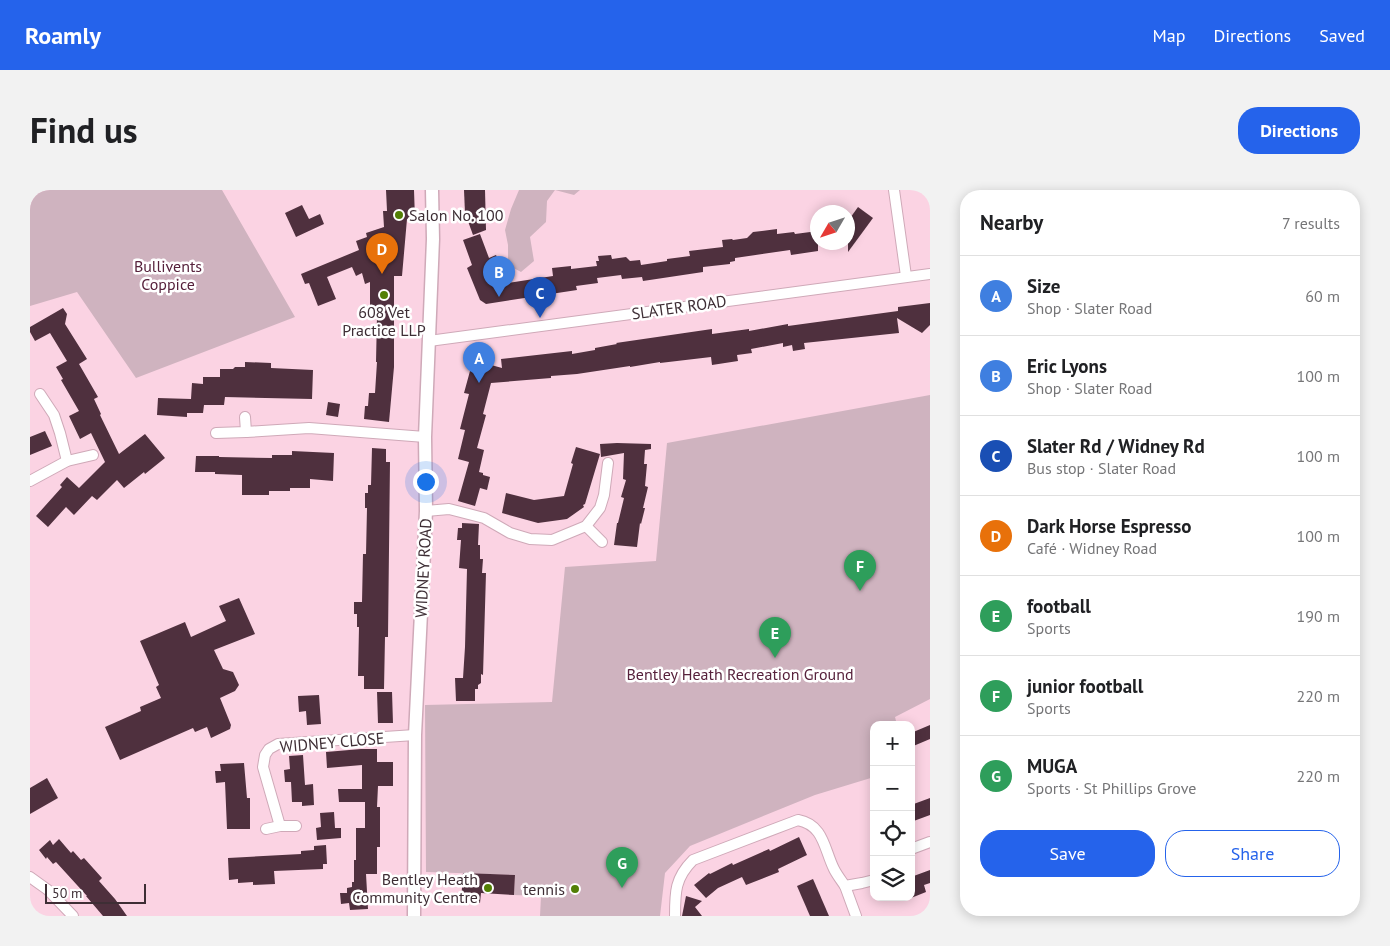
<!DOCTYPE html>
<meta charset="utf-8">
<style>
body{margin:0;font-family:"PT Sans",sans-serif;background:#f2f2f2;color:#202124}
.controls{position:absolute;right:15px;bottom:15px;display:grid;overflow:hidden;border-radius:10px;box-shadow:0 2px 12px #0003}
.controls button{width:45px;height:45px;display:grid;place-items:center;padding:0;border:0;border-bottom:1px solid #e0e0e0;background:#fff;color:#202124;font:25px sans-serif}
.compass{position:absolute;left:780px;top:15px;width:45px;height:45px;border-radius:50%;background:#fff;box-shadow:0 2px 12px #0003;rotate:231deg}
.scale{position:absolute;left:15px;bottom:12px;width:101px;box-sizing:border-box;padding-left:5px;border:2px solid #3e2e35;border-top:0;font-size:14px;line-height:18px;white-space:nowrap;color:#3e2e35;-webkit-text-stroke:4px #fff;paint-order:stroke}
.you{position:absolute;left:395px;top:291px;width:18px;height:18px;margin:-12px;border:4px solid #fff;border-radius:50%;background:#1a73e8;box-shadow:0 0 0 8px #1a73e833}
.badge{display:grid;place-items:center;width:32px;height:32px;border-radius:50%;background:#2563eb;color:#fff;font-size:16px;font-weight:700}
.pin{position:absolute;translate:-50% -41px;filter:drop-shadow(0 1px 2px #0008)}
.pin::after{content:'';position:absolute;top:26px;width:18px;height:15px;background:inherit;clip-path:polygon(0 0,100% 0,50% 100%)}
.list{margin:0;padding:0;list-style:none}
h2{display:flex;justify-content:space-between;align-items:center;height:65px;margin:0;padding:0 20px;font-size:21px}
h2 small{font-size:16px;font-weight:400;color:#757577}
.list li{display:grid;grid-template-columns:32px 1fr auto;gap:15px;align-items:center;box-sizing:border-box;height:80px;padding:0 20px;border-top:1px solid #e0e0e0}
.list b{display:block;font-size:19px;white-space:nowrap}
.list p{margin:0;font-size:16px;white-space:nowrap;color:#757577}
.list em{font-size:16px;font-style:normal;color:#757577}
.actions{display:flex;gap:10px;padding:15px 20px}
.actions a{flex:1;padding:11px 0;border:1px solid #2563eb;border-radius:20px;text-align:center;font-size:18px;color:#2563eb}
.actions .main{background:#2563eb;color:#fff}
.icon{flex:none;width:28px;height:28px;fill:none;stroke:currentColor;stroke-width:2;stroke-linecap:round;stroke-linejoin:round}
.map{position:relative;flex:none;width:900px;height:726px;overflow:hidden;border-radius:20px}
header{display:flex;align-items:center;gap:30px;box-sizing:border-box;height:70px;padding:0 25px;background:#2563eb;color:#fff}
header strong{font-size:24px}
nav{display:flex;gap:28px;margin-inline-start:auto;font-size:18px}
.intro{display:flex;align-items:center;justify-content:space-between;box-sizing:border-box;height:120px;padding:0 30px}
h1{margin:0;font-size:35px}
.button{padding:12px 22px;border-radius:20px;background:#2563eb;color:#fff;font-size:18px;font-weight:700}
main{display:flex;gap:30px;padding:0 30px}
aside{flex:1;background:#fff;border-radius:20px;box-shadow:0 2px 12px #0003}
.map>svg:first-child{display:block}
.green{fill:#cfb3bf}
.building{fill:#4f303e}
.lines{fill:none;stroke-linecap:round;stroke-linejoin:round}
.minor-casing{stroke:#cfa9b8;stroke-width:12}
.tertiary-casing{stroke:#cfa9b8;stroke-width:15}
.minor{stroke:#fff;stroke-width:10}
.tertiary{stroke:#fff;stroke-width:12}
.poi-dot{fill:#527f05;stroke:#fff;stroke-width:2}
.labels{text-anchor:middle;stroke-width:5;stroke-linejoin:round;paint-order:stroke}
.poi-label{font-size:16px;fill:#3e2e35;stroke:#fff;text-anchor:end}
.park-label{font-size:16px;fill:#57223c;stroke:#fff}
.street-label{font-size:16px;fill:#3e2e35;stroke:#fff}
</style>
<header>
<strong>Roamly</strong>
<nav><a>Map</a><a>Directions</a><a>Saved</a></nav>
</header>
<div class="intro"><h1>Find us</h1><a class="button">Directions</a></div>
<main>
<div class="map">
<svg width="900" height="726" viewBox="0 0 900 726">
<rect width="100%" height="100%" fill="#fbd3e3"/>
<g class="green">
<path d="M0 0H192L265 127 106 188 47 102 0 116Z"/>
<path d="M489 0H550L544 5 525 0 517 11 516 32 500 47 504 71 491 82 478 75V55L475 40 481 19Z"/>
<path d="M900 205V509L865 527 867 535H844V587L785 605 660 656 635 683 630 726H510L511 706 484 705 485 685 396 682 395 515 522 512 535 377 626 371 637 253Z"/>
</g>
<g class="building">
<path d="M356 0H384L385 29H377L372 86H364V177L359 232 334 229 335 216H338L339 203H345L347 172H346L347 126H343L344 117H340V92L335 94 332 83 326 86 322 77 297 87 306 109 288 116 279 93 275 94 271 84 329 60 326 51 337 47 336 43 354 37 353 21H357Z"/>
<path d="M434 0H455L456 40 443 45 435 23Z"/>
<path d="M272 15 279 29 290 24 294 34 266 47 255 23Z"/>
<path d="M828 17 843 28 818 62V31Z"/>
<path d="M747 39V44L764 42 765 44 788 41V61L761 65 760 60 705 68V71L700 72V74L673 77V82L613 91 612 87 592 89 591 85 567 88 568 93 546 96 547 100 456 114 450 110 437 78 442 75 433 50 450 44 459 68 466 65 478 93 523 86 522 78 541 76V79L567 76 566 71H569L568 66 581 65 582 69 596 67 600 71 610 70 611 75 637 71V69L660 66 659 61 693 57 692 50 702 49 703 50 717 48 723 42Z"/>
<path d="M900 113V135L892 143 867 128 869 143 774 153 775 159 763 161 762 155 753 157V153L721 159 722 163 707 165 708 171 682 175 681 167 630 173V172L600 177V176L547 184 521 186V188L461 193 453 224 456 225 447 258 454 260 449 282 453 283V285L460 287 457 300 450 298 445 316 428 311 439 272 428 269 435 240 430 239 439 204 434 203 443 170 472 178 471 169 542 161V164L565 160V158L587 154 586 153 682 139V144L719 139V141L758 134V136L868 121V117Z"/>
<path d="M33 118 37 124 35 134 57 169 49 174 68 207 64 209 71 224 70 225 89 264 115 244 135 268 115 284 114 282 94 298 87 290 67 310 62 306 44 325 36 317 18 337 6 326 32 297 30 295 37 287 49 298 75 272 61 243 50 249 39 226 49 221 31 190 33 189 26 177 37 171 20 143 5 151 0 142V137Z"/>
<path d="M215 172 241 173V178L283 180 282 209 195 207 194 215H174L173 223H157V227L127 225 128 208 161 209 162 193 173 194V187H190V179H203L205 177H215Z"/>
<path d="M298 212 310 214 308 227 296 225Z"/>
<path d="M15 241 22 256 0 265V247Z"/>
<path d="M587 253 621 254V259L615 260 614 274H617L615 296 618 297 613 318H615L611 334 610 333 607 357 584 355 587 333H588L594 308 591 307 596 290 593 289 594 263 571 267 570 254Z"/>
<path d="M546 257 570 264 555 314 553 315 554 317 537 329 508 333 472 323 476 303 504 310 534 306 543 274 541 273Z"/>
<path d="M342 258 356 259V272H360L358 447H355L354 499H334V486H328L329 437H327V424H324V412H332L333 364H336L337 318H335V303H338V295H341Z"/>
<path d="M262 261 304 263 303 291 280 289V298H260V301H239V305H212V285L185 284V282H165L166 266H189V267L242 268V265H262Z"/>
<path d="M432 333 449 334 448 355H450V369H453L452 383H456L453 485 451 484V493L448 495V499H445V511H426L425 488H433L435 457 437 379 429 378 431 350H427L428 338H432Z"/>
<path d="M209 408 225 444 184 460 193 479 203 482 209 495 205 501 190 508 201 535 200 539 181 548 177 537 165 542 163 538 90 570 75 537 111 521 110 517 131 508 126 497 129 495 110 451 155 432 161 447 196 431 189 416Z"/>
<path d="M347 502H362L363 533H348Z"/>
<path d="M289 505 291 534 277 535 276 521 269 522 268 506Z"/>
<path d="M900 535V549L881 557V543Z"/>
<path d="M331 559H347V572H363V596H348L347 617H350V657H347V684H336L338 719 320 720 319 713 311 714 310 703H317V698L322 697V692H324V670H326V638H335V612H309L308 599H332V575L297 578 296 562Z"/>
<path d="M273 565 275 595 283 594 284 615 272 616V612H262L261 592H255L254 580 260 579 259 566Z"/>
<path d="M214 573 217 608H220V639H197L195 592 186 593 185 581H191L190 574Z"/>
<path d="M17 588 28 608 0 624V598Z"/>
<path d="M900 608V625L881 632V615Z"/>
<path d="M304 622 305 638H311V648L287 650 286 638 291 637 290 623Z"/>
<path d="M769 647 777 665 748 679 749 682 716 695 712 687 688 698 676 708 664 695 679 683 680 684 702 673 703 675 739 659 740 661Z"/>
<path d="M29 649 41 663 43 661 51 670 54 668 72 688 69 691 85 709 97 726H73L56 706H57L26 672 23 674 17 667 16 669 9 660 20 650 23 655Z"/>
<path d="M296 655 297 674H293V679L244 681 245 694 223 695V692L208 693V689L199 690 198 668 271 664V661L284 660V656Z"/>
<path d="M900 680V693L894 695 896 702 881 708V687Z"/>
<path d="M433 683 485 685 484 705 451 703 450 713 431 712Z"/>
<path d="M783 689 799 726H780L767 696Z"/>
<path d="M656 706 672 711 665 717 672 726H652Z"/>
</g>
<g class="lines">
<g class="minor-casing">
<g id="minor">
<path d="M864 0 876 86"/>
<path d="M399 151 900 84"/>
<path d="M10 204 24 225 30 243 37 271"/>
<path d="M215 227 216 242"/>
<path d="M186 243 216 242 279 238 395 247"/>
<path d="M0 291 37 271 63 265"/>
<path d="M396 321 419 319 454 328 480 343 500 349 522 350 556 336 570 318 574 305 578 273"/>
<path d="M556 336 572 352"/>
<path d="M250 636 233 577 235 565 239 559 248 554 385 545"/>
<path d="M236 639 250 636H266"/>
<path d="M881 659 900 652"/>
<path d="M0 687 18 700 43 726"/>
<path d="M815 696 826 726"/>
<path d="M645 726C645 702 645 688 663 670L768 630C794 635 794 659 804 679 807 685 811 690 815 696L832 693 844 690"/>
</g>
</g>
<g class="tertiary-casing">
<path id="tertiary" d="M384 726 385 545 396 321 395 247 403 49 402 0"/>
</g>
<use href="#minor" class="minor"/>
<use href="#tertiary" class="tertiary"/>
</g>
<g class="poi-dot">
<circle cx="369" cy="25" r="5"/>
<circle cx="354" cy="105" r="5"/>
<circle cx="458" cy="698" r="5"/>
<circle cx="545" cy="699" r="5"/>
</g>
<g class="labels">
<g class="poi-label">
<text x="379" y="31" text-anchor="start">Salon No. 100</text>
<text x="354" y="128" text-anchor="middle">608 Vet<tspan x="354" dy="18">Practice LLP</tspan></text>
<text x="448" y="695">Bentley Heath<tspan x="448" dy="18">Community Centre</tspan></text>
<text x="535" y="705">tennis</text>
</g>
<g class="park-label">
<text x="138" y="82">Bullivents<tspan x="138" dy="18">Coppice</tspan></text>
<text x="710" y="490">Bentley Heath Recreation Ground</text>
</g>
<g class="street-label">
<text transform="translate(649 117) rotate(-8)" y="6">SLATER ROAD</text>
<text transform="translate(393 378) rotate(-87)" y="6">WIDNEY ROAD</text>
<text transform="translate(302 552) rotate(-5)" y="6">WIDNEY CLOSE</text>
</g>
</g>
</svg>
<div class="controls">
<button>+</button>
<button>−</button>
<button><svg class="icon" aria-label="locate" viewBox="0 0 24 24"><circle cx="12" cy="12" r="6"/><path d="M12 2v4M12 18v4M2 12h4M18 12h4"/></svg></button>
<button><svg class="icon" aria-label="layers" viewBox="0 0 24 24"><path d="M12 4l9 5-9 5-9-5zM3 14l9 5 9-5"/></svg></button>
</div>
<svg class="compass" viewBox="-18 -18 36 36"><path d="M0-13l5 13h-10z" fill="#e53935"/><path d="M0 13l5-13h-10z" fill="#757577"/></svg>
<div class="scale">50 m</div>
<div class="you"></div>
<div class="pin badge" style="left:449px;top:193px;background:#3f7fe0">A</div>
<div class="pin badge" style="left:469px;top:107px;background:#3f7fe0">B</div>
<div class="pin badge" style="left:510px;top:128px;background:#1a4fb4">C</div>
<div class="pin badge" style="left:352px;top:84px;background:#e8710a">D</div>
<div class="pin badge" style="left:745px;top:468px;background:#2e9e5b">E</div>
<div class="pin badge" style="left:830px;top:401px;background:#2e9e5b">F</div>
<div class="pin badge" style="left:592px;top:698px;background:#2e9e5b">G</div>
</div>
<aside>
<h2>Nearby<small>7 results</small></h2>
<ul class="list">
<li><span class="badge" style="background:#3f7fe0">A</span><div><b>Size</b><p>Shop · Slater Road</p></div><em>60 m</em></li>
<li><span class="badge" style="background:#3f7fe0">B</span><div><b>Eric Lyons</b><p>Shop · Slater Road</p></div><em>100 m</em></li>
<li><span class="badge" style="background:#1a4fb4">C</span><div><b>Slater Rd / Widney Rd</b><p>Bus stop · Slater Road</p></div><em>100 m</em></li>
<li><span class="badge" style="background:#e8710a">D</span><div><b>Dark Horse Espresso</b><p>Café · Widney Road</p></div><em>100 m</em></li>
<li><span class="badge" style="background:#2e9e5b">E</span><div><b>football</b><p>Sports</p></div><em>190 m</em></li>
<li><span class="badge" style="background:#2e9e5b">F</span><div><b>junior football</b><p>Sports</p></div><em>220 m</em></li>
<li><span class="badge" style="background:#2e9e5b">G</span><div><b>MUGA</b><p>Sports · St Phillips Grove</p></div><em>220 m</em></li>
</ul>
<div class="actions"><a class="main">Save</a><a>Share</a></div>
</aside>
</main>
